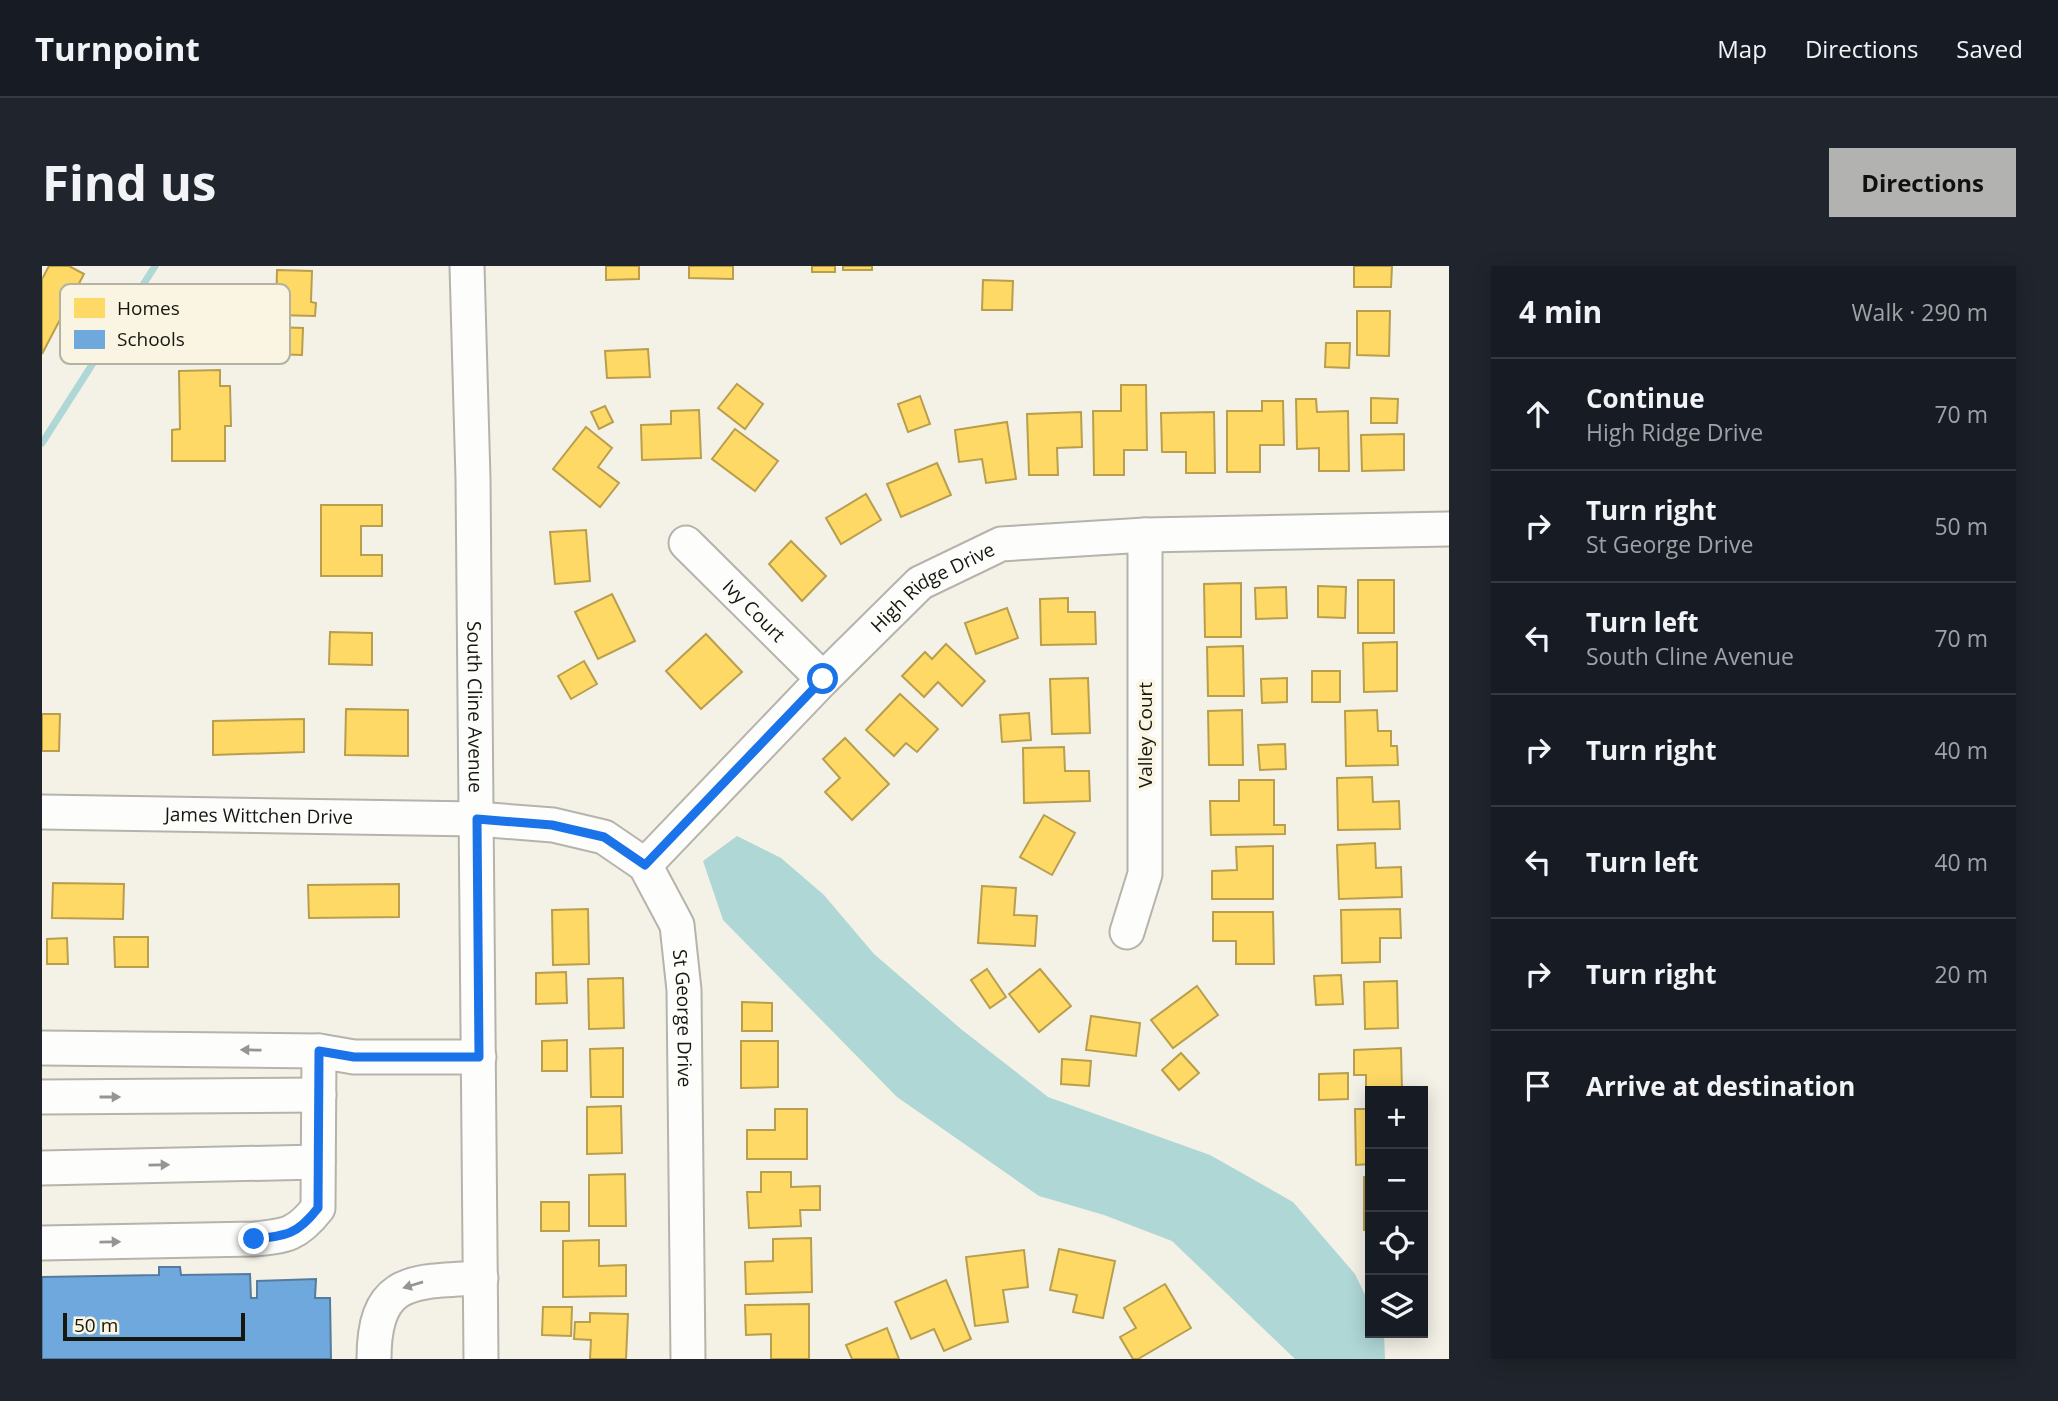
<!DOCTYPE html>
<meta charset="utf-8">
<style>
body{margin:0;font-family:"Open Sans",sans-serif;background:#20242c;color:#f1f3f6}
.controls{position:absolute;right:21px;bottom:21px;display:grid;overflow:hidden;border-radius:0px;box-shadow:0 4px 18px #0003}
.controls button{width:63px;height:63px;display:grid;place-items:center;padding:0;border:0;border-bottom:2px solid #363941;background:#171b24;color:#f1f3f6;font:35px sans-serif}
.scale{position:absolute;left:21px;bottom:18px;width:182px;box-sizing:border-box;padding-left:7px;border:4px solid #17160f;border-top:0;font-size:19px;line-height:24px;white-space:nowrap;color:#17160f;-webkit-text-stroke:5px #f9f5e2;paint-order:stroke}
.stop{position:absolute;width:21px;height:21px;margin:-16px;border:5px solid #1a73e8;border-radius:50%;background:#fff}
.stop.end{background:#1a73e8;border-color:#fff;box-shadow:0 2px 7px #0008}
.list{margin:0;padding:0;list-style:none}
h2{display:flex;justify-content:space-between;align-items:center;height:91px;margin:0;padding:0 28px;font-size:30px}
h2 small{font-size:23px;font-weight:400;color:#9ea1a6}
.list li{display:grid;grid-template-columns:46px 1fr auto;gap:21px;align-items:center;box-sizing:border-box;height:112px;padding:0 28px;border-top:2px solid #363941}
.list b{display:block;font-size:26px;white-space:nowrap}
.list p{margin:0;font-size:23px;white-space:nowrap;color:#9ea1a6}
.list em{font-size:23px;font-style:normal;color:#9ea1a6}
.icon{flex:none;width:38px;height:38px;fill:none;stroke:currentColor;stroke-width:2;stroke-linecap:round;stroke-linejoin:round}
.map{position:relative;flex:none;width:1407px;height:1093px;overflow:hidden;border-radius:0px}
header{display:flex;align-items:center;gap:42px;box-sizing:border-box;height:98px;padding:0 35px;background:#171b24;border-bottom:2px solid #363941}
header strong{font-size:33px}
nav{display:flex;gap:38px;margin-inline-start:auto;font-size:24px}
.intro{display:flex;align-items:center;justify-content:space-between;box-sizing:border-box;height:168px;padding:0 42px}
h1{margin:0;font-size:49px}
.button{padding:18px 32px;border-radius:0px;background:#b2b2b0;color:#111;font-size:24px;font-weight:700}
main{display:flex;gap:42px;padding:0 42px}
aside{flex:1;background:#171b24;border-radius:0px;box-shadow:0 4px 18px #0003}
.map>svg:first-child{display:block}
.water{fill:#afd7d6}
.homes{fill:#ffd966;stroke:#b99e4c;stroke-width:2}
.schools{fill:#6fa8dc;stroke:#557c9e;stroke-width:2}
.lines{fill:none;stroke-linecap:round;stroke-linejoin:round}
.stream{stroke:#afd7d6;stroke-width:7}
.minor-casing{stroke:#b5b3ab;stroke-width:37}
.minor{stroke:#fdfdfb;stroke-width:33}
.oneway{fill:#969591}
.route{stroke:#1a73e8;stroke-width:9}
.labels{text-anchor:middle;stroke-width:7;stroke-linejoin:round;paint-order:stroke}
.street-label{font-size:19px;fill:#17160f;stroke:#f9f5e2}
.key{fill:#f9f5e2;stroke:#b5b2a3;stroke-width:2}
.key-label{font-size:19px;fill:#17160f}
</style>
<header>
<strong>Turnpoint</strong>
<nav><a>Map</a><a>Directions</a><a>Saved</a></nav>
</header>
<div class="intro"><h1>Find us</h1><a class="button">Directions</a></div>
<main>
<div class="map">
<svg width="1407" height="1093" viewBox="0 0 1407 1093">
<rect width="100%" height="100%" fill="#f4f2e7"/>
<path class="water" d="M695 570 739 592 782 629 832 688 919 763 1006 831 1168 889 1251 936 1313 1008 1328 1039V1067H1342L1343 1093H1253L1130 975 1062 949 997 930 855 831 681 654 661 595Z"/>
<g class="homes">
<path d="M7 0H27L42 8 0 88V13Z"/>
<path d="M564 0H597V13L564 14Z"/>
<path d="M647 0H691V13L647 12Z"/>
<rect x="770" y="0" width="23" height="6"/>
<rect x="801" y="0" width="29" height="4"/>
<path d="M1312 0H1350L1349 21H1312Z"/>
<path d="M235 4 270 5 269 36 274 37 273 50 234 49Z"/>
<path d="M941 14 971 15 970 44H940Z"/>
<path d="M1315 45H1348L1347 90 1315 89Z"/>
<path d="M232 61 261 62 260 89 231 88Z"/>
<path d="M1284 77H1308L1307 102 1283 101Z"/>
<path d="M606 83 608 111 565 112 563 85Z"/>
<path d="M178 104V120H188L189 160H183V195H130V164L138 163 137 105Z"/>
<path d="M695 118 721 138 703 163 676 142Z"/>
<path d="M1079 119H1104L1105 184H1082V209H1052L1051 145H1079Z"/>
<path d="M878 130 888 158 866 166 856 138Z"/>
<path d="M1329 132 1356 133 1355 157H1329Z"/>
<path d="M1254 133H1274L1275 146 1306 145 1307 205H1277V182L1255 183Z"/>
<path d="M1220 135H1241L1242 179H1218V206H1185V145H1220Z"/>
<path d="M563 140 571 156 557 163 549 146Z"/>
<path d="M657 144 659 192 600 194 599 159 629 158V145Z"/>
<path d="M1039 146 1040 181 1015 182 1016 209H987L985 148Z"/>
<path d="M1172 146 1173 207H1144V186H1120L1119 147Z"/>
<path d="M965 156 974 213 944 217 940 193 917 196 913 164Z"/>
<path d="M544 161 570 182 556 201 577 217 558 241 511 203Z"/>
<path d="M693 163 736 195 713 225 670 193Z"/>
<path d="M1362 168V204L1320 205 1319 169Z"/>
<path d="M895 197 909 229 859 251 845 218Z"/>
<path d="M824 228 839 254 799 278 784 252Z"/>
<path d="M279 239H340V260H319V289H340V310H279Z"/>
<path d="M544 264 548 315 513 318 508 266Z"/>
<path d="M749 275 784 310 760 335 727 298Z"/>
<rect x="1316" y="314" width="36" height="53"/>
<path d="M1199 317V371H1163L1162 318Z"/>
<path d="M1276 320 1304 321 1303 352 1276 351Z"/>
<path d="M1244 321 1245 352 1214 353 1213 322Z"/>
<path d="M570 328 593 375 556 393 533 346Z"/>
<path d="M1026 332V346H1053L1054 378 999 379 998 333Z"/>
<path d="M965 342 976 372 934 388 923 357Z"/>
<path d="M288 366 330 367V399L287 398Z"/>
<path d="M664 368 700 406 659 443 624 405Z"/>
<path d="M1355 376V425L1322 426 1321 377Z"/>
<path d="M904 378 943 415 920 440 896 416 882 431 860 410 883 386 890 393Z"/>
<path d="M1201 380 1202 430H1166L1165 381Z"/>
<path d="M542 395 555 418 529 433 516 410Z"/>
<rect x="1270" y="405" width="28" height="31"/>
<path d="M1046 412 1048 467 1010 468 1008 413Z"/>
<path d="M1245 412V436L1220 437 1219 413Z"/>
<path d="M858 428 896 463 875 486 864 477 852 490 824 464Z"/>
<path d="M304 443 366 444V490L303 489Z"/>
<path d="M1200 444 1201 499H1167L1166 445Z"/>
<path d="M1335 444 1336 465H1349V480H1355L1356 499 1304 500 1303 445Z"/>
<path d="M987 447 989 474 960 476 958 449Z"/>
<path d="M0 448H18L17 485H0Z"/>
<path d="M262 453V486L171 489V455Z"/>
<path d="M803 472 847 518 810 554 783 526 798 512 781 493Z"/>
<path d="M1243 478 1244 503 1218 504 1216 479Z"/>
<path d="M1022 481 1023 505H1047L1048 535 982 537 981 482Z"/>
<path d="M1330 511 1331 536 1357 535 1358 563 1296 564 1295 512Z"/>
<path d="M1197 514H1232V559H1243V568L1169 569 1168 535H1197Z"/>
<path d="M1002 549 1033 567 1010 609 978 591Z"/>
<path d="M1333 577 1334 602 1359 601 1360 631 1297 633 1295 579Z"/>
<path d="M1231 580V633H1170V605L1195 604 1194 581Z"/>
<path d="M11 617 82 618 81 653 10 652Z"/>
<path d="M357 618V651L267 652 266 619Z"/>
<path d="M940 620 974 622 972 649 995 650 993 680 936 677Z"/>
<path d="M546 643 547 698 511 699 510 644Z"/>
<path d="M1358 643 1359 672H1338V696L1300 697 1299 644Z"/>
<path d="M1171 646H1231L1232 698H1194V675H1171Z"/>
<path d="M72 671H106V701H73Z"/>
<path d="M25 672 26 698H5V673Z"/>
<path d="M945 703 964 731 948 742 929 714Z"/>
<path d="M998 703 1029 740 997 766 967 728Z"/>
<path d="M524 706 525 737 494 738V707Z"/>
<path d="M1299 709 1301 738 1274 739 1272 710Z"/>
<path d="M581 712 582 762 547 763 546 713Z"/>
<path d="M1355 715 1356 762 1323 763 1322 716Z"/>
<path d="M1155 720 1176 749 1131 782 1109 754Z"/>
<path d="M700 736 730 737V765H700Z"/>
<path d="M1049 750 1098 757 1094 790 1044 784Z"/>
<path d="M525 774V805H500V775Z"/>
<path d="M699 775H736V821L699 822Z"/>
<path d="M581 782V831H549L548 783Z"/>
<path d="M1359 782 1360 825H1328V828L1324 829V809H1312V784Z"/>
<path d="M1139 787 1157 807 1137 824 1120 804Z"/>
<path d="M1020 793 1049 795 1047 820 1019 818Z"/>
<path d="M1306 807V833L1277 834V808Z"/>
<path d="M579 840 580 887 545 888V841Z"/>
<path d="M733 843H765V893H705V864H733Z"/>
<path d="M1313 843H1328V898L1314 899Z"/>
<path d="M719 906H749V921L778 920V944H758L759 960 707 962 705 926H719Z"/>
<path d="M583 908 584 960H547V909Z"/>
<path d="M1322 911H1328V988V964H1322Z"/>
<rect x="499" y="936" width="28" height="29"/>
<path d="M769 972 770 1026 704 1028 703 996 731 995V973Z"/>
<path d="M557 974V1000L584 999V1030L521 1031V975Z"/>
<path d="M1017 983 1073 995 1061 1052 1031 1046 1035 1029 1008 1024Z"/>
<path d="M982 984 986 1021 961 1024 966 1056 933 1060 924 991Z"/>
<path d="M904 1014 929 1073 902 1085 892 1063 869 1073 853 1036Z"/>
<path d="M1123 1018 1149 1062 1096 1093H1091L1078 1071 1094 1062 1082 1042Z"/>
<path d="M767 1038V1093H729V1068L704 1069 703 1039Z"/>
<path d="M501 1041H530L529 1070 500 1069Z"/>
<path d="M548 1047 586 1048 584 1093H548L549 1074 532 1073 533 1056H548Z"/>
<path d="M845 1062 857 1093H810L804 1079Z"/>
</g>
<path class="schools" d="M117 1001H138L139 1009 208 1008 209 1032H215V1015L274 1013 273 1032H288L289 1093H0V1011L117 1009Z"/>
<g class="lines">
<path class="stream" d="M0 177 113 0"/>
<g class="minor-casing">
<g id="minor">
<path id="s1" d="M425 0 431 213 439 1093"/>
<path id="s2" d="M644 277 781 413"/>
<path id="s3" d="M0 546 435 553 511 559 562 571 603 599 635 659 642 724 646 1093"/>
<path id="s4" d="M603 599 781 413 878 317 959 278 1103 269 1407 263"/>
<path d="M1085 666 1103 608V269"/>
<path d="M0 782 277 785 312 791H437"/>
<path d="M0 831 277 829"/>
<path d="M0 902 276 896"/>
<path d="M0 977 212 973C244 970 255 969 276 942L277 785"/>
<path d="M332 1093C332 1010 372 1016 439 1012"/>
</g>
</g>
<use href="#minor" class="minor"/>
</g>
<defs><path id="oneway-solid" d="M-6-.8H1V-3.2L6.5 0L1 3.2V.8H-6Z" transform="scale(1.75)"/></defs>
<g class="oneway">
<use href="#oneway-solid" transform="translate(209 784) rotate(-179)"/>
<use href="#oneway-solid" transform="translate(68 831)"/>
<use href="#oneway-solid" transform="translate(117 899) rotate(-1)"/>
<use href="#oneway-solid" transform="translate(68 976) rotate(-1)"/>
<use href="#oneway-solid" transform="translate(371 1019) rotate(163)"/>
</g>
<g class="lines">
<path class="route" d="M212 973C244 970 255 969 276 942L277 785 312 791H437L435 553 510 559 562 571 603 599 781 413"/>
</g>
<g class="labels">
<g class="street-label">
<text dy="7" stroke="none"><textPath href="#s4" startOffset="402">High Ridge Drive</textPath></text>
<text dy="7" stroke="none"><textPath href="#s2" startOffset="96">Ivy Court</textPath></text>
<text dy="7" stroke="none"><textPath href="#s1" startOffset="441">South Cline Avenue</textPath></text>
<text transform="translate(1103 469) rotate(-90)" y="7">Valley Court</text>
<text dy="7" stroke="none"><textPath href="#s3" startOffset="217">James Wittchen Drive</textPath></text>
<text dy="7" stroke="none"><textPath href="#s3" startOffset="775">St George Drive</textPath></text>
</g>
</g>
<rect x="18" y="18" width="230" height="80" rx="10" class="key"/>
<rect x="32" y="32" width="31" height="20" fill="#ffd966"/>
<rect x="32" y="64" width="31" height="19" fill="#6fa8dc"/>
<g class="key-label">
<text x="75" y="49">Homes</text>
<text x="75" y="80">Schools</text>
</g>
</svg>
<div class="controls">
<button>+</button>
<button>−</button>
<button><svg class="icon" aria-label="locate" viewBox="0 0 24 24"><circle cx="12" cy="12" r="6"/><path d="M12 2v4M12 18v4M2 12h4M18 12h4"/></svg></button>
<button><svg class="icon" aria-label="layers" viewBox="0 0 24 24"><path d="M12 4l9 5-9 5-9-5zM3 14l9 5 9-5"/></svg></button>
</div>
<div class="scale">50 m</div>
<div class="stop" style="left:781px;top:413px"></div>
<div class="stop end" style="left:212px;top:973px"></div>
</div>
<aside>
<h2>4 min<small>Walk · 290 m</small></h2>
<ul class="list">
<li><svg class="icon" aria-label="ahead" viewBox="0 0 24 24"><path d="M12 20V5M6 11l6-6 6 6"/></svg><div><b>Continue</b><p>High Ridge Drive</p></div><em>70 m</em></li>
<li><svg class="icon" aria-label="right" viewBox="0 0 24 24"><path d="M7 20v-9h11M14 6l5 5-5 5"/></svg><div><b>Turn right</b><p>St George Drive</p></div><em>50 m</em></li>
<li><svg class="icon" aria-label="left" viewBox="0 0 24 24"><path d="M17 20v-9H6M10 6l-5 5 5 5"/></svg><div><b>Turn left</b><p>South Cline Avenue</p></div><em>70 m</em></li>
<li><svg class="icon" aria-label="right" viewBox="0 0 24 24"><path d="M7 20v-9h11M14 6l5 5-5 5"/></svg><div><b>Turn right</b></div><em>40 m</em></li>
<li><svg class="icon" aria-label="left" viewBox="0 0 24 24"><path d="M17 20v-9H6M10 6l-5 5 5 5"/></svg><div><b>Turn left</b></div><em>40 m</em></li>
<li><svg class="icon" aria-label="right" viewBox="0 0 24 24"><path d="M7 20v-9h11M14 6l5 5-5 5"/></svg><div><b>Turn right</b></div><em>20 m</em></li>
<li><svg class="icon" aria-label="arrive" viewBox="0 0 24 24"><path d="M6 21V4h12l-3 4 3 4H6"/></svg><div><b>Arrive at destination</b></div></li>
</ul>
</aside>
</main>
